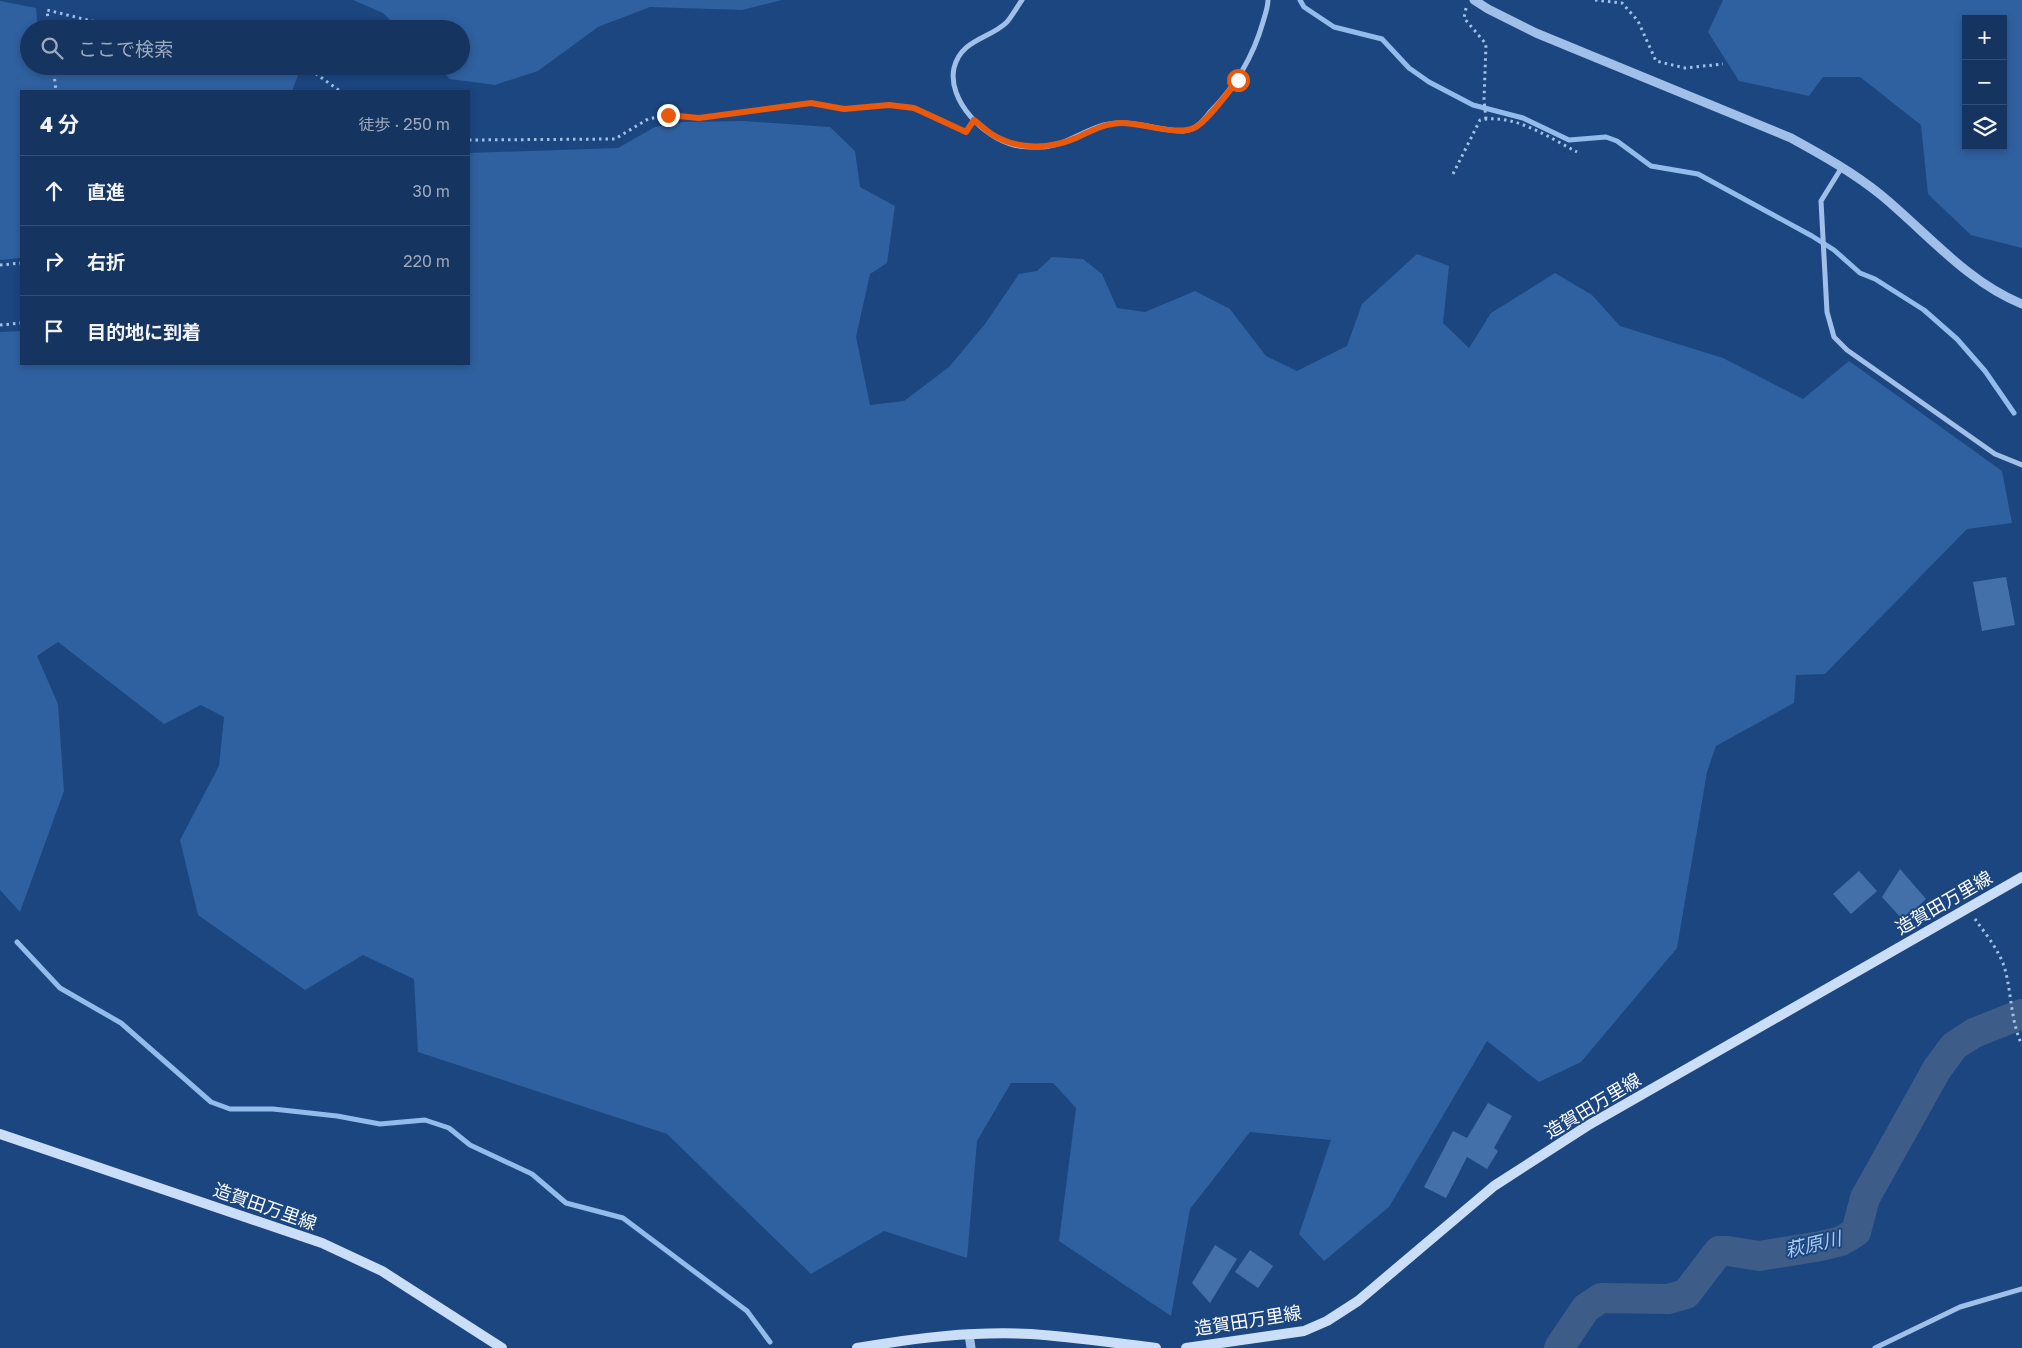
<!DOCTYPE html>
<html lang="ja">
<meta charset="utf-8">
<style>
body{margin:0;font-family:"Golos Text","Noto Sans JP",sans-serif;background:#223f69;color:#f1f3f6}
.controls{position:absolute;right:15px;top:15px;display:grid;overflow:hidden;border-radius:0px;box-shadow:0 2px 8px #0003}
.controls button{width:45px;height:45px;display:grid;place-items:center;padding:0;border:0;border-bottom:1px solid #344f75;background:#153460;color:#f1f3f6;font:25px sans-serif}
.stop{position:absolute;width:15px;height:15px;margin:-11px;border:4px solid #ea580c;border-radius:50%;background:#fff}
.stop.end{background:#ea580c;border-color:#fff;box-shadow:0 1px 5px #0008}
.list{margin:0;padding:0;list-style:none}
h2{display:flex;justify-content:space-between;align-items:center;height:65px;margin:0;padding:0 20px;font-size:21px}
h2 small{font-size:16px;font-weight:400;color:#9daabd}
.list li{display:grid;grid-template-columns:32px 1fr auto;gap:15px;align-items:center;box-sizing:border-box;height:70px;padding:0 20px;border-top:1px solid #344f75}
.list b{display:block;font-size:19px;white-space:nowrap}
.list em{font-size:16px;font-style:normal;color:#9daabd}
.icon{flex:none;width:28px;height:28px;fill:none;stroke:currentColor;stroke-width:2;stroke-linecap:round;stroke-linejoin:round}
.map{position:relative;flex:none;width:2022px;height:1348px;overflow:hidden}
.search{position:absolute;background:#153460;box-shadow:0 2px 8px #0003;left:20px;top:20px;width:450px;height:55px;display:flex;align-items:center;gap:12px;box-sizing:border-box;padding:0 18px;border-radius:28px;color:#9daabd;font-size:19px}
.panel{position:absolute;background:#153460;box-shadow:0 2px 8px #0003;left:20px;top:90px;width:450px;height:275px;border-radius:0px}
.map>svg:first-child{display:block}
.green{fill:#2f609f;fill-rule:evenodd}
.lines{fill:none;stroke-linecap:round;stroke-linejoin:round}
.stream{stroke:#93bbeb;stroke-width:5}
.river{stroke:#3d5d88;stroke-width:30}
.building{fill:#4470aa}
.path{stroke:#a0c0e9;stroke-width:3;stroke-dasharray:2.5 4;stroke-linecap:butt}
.minor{stroke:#a0c0e9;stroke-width:5}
.tertiary{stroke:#a0c0e9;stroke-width:9}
.secondary{stroke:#cbdef7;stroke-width:10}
.route{stroke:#ea580c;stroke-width:6}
.labels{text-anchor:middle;stroke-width:4;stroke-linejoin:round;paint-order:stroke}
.street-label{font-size:18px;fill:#fff;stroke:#1c4680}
.water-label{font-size:19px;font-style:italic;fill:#abcaf1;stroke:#1c4680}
</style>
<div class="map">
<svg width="2022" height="1348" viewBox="0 0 2022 1348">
<rect width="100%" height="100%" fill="#1c4680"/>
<g class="green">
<path d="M353 0H782L742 10 650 7 598 27 538 71 495 85 450 79 437 66H461V29H399L383 13Z"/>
<path d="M1723 0H2022V248L1971 235 1928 194 1921 125 1860 77H1823L1809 96 1739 81 1708 32ZM1966 19H2003V146H1966Z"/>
<path d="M0 1 36 8 38 29H29V66H277L284 67 298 75 292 91H21V258L0 260Z"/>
<path d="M744 121 830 127 855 151 860 187 895 206 887 263 870 274 856 337 870 405 904 401 949 367 985 324 1019 274 1037 271 1052 257 1083 259 1102 274 1117 308 1145 312 1195 291 1230 309 1266 356 1297 371 1347 346 1362 304 1417 254 1449 266 1443 323 1469 348 1491 313 1555 273 1592 295 1620 326 1723 358 1803 399 1849 361 2002 471 2012 523 1967 529 1825 674 1796 675 1794 703 1716 746 1707 772 1677 948 1581 1062 1539 1082 1487 1041 1389 1207 1324 1261 1299 1234 1331 1140 1250 1132 1190 1209 1171 1316 1059 1241 1076 1108 1053 1083H1011L977 1141 967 1258 884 1231 811 1274 667 1134 418 1052 414 979 363 955 305 990 198 915 180 840 219 766 224 717 201 705 164 724 58 642 37 656 58 704 64 791 20 912 0 890V332L21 331V364H469V153L618 148 655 127 682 122Z"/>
</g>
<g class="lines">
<g class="stream">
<path d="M1300 0 1304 7 1334 27 1382 39 1409 68 1429 82 1473 105 1523 118 1569 140 1606 137 1617 141 1651 166 1698 174 1812 236 1834 250 1860 273 1875 279 1924 310 1957 339 1985 371 2014 413"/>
<path d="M17 942 60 988 121 1023 211 1102 230 1109H273L337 1116 380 1124 425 1120 449 1128 470 1145 532 1174 566 1203 623 1218 747 1311 770 1342"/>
</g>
<path class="river" d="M1559 1348 1586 1308 1601 1298 1668 1299 1686 1294 1719 1251H1728L1759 1256 1821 1246 1841 1241 1856 1232 1865 1198 1937 1069 1954 1046 1974 1033 2022 1014"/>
</g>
<g class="building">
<path d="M2006 577 2015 625 1982 631 1973 582Z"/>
<path d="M1900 869 1926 899 1903 920 1882 897Z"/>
<path d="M1859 871 1877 891 1851 914 1833 894Z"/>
<path d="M1488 1103 1512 1116 1494 1148 1498 1151 1487 1169 1467 1157 1446 1198 1424 1187 1453 1131 1467 1138Z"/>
<path d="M1215 1245 1237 1259 1210 1303 1192 1283Z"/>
<path d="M1250 1250 1273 1266 1258 1288 1235 1272Z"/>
</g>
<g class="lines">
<g class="path">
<path d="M1595 0 1622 3 1638 21 1656 61 1685 68 1723 64"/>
<path d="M1466 8 1464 18 1486 44 1484 100 1486 119"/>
<path d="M49 29 47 10 104 24 188 29"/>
<path d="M53 66 56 91"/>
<path d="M305 66 340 91"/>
<path d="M469 140 615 139 648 119 668 115 699 118 811 103 844 109 889 105 914 108 966 132 968 129"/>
<path d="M1453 174 1480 120C1514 113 1548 137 1577 152"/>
<path d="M0 265 21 263"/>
<path d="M0 325 21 323"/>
<path d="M1975 919C1985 933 1998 949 2004 966 2012 992 2010 1020 2022 1045"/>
</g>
<g class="minor">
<path d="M1022 0C1017 7 1012 16 1007 22 990 39 961 39 954 68 947 100 984 138 1014 145 1022 147 1033 147 1040 147 1065 146 1082 131 1104 125 1130 118 1157 131 1183 131 1196 130 1203 121 1210 112 1236 86 1253 57 1263 22 1265 15 1268 7 1268 0"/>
<path d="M1842 167 1821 201 1827 312 1834 337 1847 350 1995 454 2022 465"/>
<path d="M1875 1348 1960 1307 2022 1289"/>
</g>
<g class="tertiary">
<path d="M1474 0 1488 9 1536 33 1791 138C1822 155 1854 173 1881 195 1926 232 1967 282 2022 304"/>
<path d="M969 1334 971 1348"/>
</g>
<g class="secondary">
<path d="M0 1134 322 1243 382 1271 502 1348"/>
<path d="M857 1348C915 1338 972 1331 1031 1334 1073 1337 1115 1343 1156 1348"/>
<path d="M1186 1348 1304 1331 1327 1321 1358 1301 1494 1186 1587 1126 2022 877"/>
</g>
</g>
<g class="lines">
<path class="route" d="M668 115 699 118 811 103 844 109 889 105 914 108 966 132 974 120C981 125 987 132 995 136 1019 150 1050 149 1076 138 1091 131 1105 123 1122 123 1143 123 1176 136 1194 128 1206 123 1229 91 1238 80"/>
</g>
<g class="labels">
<g class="street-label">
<text transform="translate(1944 903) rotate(-30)" y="6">造賀田万里線</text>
<text transform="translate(1593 1106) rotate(-31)" y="6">造賀田万里線</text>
<text transform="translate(265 1207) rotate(19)" y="6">造賀田万里線</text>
<text transform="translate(1248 1321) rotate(-9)" y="6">造賀田万里線</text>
</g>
<g class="water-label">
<text transform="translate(1813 1244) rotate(-13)" y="7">萩原川</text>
</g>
</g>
</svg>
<div class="controls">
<button>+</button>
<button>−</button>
<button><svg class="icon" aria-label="layers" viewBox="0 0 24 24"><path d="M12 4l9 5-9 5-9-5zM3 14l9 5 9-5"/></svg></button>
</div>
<div class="stop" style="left:1238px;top:80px"></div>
<div class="stop end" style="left:668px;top:115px"></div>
<div class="search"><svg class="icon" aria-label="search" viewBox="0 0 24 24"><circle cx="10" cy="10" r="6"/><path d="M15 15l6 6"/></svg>ここで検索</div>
<section class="panel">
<h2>4 分<small>徒歩 · 250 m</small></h2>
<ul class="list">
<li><svg class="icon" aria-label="ahead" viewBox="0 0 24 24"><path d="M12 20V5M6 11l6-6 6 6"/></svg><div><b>直進</b></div><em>30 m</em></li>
<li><svg class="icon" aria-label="right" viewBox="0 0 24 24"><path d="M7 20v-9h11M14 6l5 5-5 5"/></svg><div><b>右折</b></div><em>220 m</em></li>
<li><svg class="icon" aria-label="arrive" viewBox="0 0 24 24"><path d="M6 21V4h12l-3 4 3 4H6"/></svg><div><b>目的地に到着</b></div></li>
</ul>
</section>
</div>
